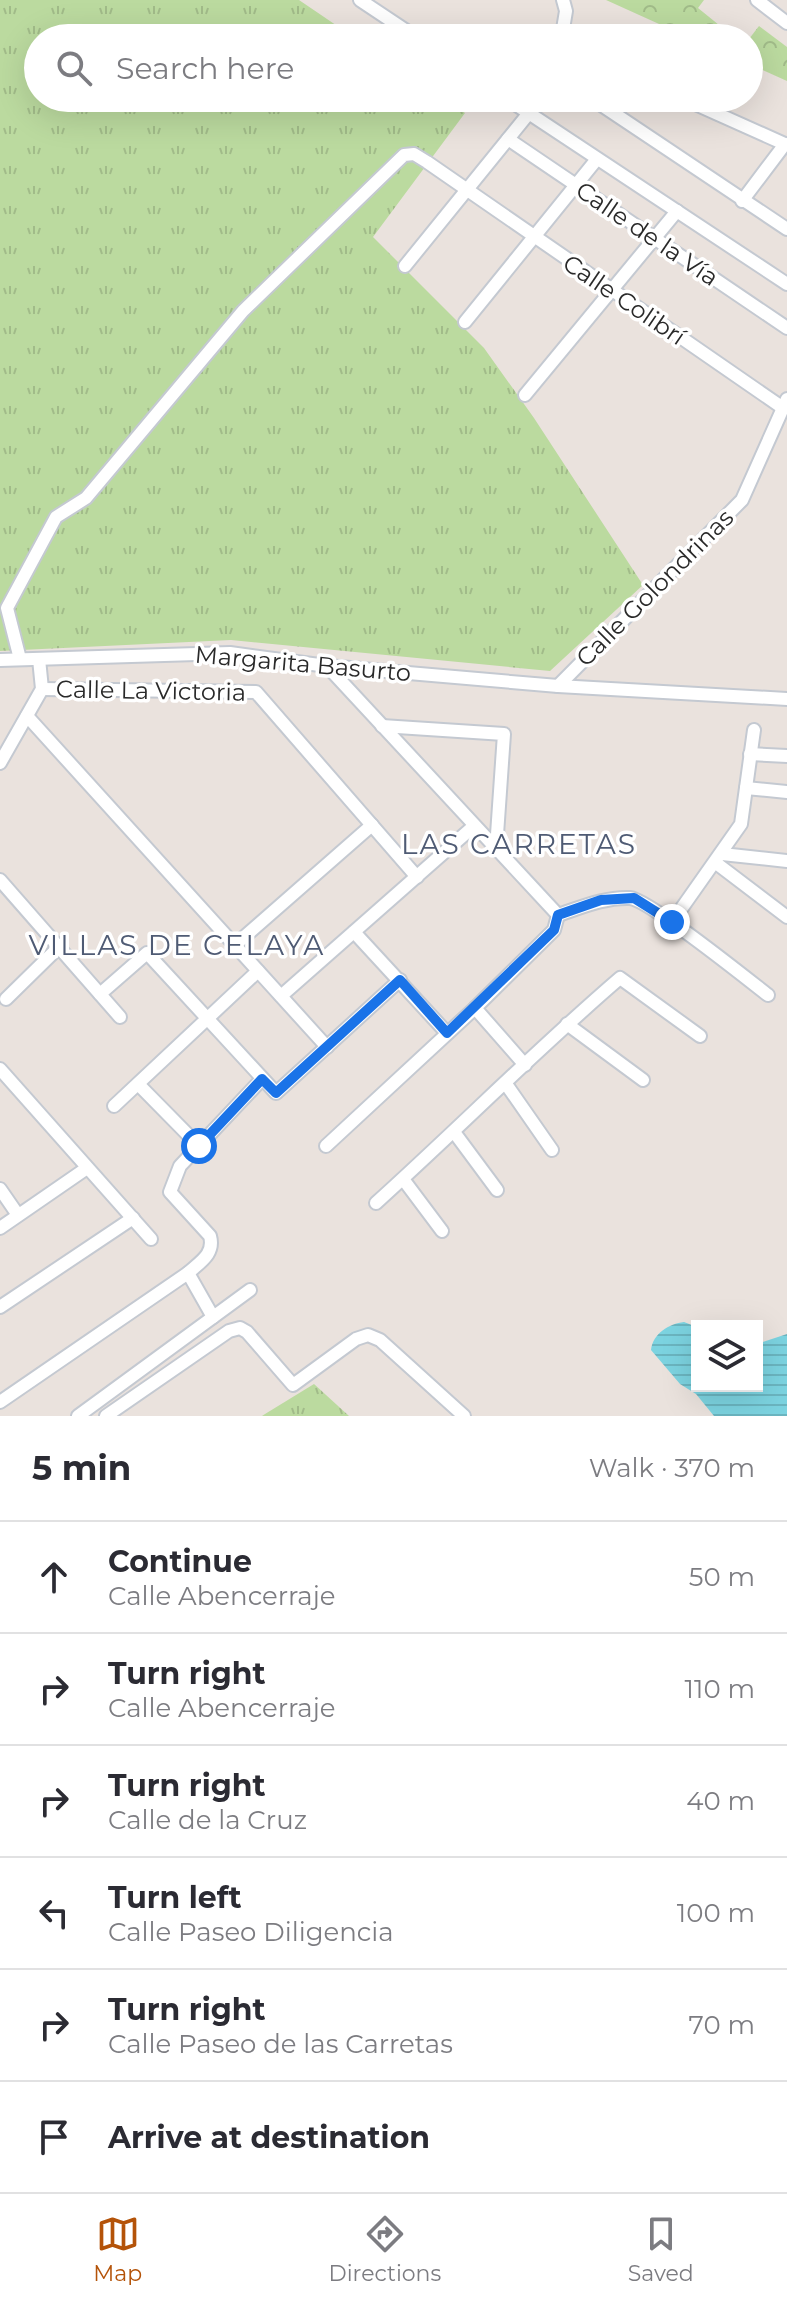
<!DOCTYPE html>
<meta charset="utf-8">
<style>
body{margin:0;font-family:Montserrat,sans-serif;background:#f7f7f7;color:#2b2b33}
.controls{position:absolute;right:24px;bottom:24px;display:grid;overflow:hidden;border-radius:0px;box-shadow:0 8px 32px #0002}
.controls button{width:72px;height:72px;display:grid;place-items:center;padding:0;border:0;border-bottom:2px solid #e1e1e2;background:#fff;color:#2b2b33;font:40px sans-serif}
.stop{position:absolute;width:24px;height:24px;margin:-18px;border:6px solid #1a73e8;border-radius:50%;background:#fff}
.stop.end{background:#1a73e8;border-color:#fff;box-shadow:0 2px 8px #0008}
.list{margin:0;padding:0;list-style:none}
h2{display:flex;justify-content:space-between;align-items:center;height:104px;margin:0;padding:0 32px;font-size:34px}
h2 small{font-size:26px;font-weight:400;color:#7c7c81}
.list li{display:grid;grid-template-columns:52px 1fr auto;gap:24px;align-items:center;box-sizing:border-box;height:112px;padding:0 32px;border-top:2px solid #e1e1e2}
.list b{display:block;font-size:30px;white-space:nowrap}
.list p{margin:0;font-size:26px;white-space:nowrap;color:#7c7c81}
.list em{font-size:26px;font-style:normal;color:#7c7c81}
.icon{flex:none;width:44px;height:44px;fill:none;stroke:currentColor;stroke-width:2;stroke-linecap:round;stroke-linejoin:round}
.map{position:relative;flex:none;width:787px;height:1416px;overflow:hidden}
.search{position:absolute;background:#fff;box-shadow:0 8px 32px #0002;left:24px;right:24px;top:24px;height:88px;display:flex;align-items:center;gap:20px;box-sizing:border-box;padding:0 28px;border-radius:44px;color:#7c7c81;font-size:30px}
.sheet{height:776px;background:#fff}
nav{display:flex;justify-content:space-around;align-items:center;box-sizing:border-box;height:112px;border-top:2px solid #e1e1e2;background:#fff;font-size:22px;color:#7c7c81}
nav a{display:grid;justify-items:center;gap:4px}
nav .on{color:#b45309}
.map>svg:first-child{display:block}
.grass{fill:url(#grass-tufts)}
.forest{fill:url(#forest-crowns)}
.water{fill:url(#water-rules)}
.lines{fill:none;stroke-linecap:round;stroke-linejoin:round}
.minor-casing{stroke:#c4c9d1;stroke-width:16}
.minor{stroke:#fff;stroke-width:12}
.route{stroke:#1a73e8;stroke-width:10}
.labels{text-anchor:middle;stroke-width:7;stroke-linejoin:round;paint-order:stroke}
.street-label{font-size:24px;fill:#292929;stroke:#fff}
.quarter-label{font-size:28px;letter-spacing:2px;fill:#4f5b74;stroke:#fff}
</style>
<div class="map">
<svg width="787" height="1416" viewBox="0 0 787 1416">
<defs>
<pattern id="grass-tufts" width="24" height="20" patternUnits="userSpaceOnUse" patternTransform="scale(2)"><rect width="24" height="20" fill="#bbda9f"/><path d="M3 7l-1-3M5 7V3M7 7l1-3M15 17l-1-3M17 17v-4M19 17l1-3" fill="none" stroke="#a1bb89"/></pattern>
<pattern id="forest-crowns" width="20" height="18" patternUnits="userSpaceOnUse" patternTransform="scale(2)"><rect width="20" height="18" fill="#bbda9f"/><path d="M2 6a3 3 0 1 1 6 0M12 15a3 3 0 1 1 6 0" fill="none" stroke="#a1bb89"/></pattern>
<pattern id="water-rules" width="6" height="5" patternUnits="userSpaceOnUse" patternTransform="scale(2)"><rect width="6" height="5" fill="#7cd3e0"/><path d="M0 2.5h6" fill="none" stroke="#6bb5c0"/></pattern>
</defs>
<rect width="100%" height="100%" fill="#eae2dd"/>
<g class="grass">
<path d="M0 0H299L355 38H38V98H444L465 113 373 237 484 348 534 418 643 585 550 671 231 640 0 651Z"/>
<path d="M314 1384 349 1416H262L265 1414Z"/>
</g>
<g class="forest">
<path d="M606 0H704L698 8 735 38H690Z"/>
<path d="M759 26 787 47V81L749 64V39Z"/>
</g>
<path class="water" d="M684 1322 697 1327V1386H757V1344L787 1334V1416H714L696 1394 680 1384 651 1350C653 1333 669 1324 684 1322Z"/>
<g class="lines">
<g class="minor-casing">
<g id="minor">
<path d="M360 0 417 38"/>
<path d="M757 0 787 23"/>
<path d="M552 38 563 29 566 11 563 0"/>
<path d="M506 98 787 284"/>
<path d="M591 98 787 229"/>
<path d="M682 98 787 145"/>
<path d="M508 139 787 328"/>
<path d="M742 201 785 144"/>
<path d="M405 266 529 113"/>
<path d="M465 322 597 159"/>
<path d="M525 395 677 211"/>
<path d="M20 659 7 608 56 517 86 498 243 311 404 155 414 154 427 162 783 408"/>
<path d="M0 660 230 653 327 666 558 686 787 699"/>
<path d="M327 666 558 915C582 907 605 897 630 898 649 900 746 978 768 995"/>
<path d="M558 686 742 500 787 399"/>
<path d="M42 689 256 692 417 877"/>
<path d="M27 716 327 1047"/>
<path d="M382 726 504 734 496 849"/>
<path d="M750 754 787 756"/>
<path d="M0 763 42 689 39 659"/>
<path d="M746 788 787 792"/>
<path d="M722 854 787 861"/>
<path d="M716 863 787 917"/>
<path d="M0 880 120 1017"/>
<path d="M672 922 741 824 754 730"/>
<path d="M354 932 447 1033"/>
<path d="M235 945 372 825"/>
<path d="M100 994 147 953 276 1093 400 980"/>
<path d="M281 996 474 826"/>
<path d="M6 999 59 947"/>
<path d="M475 1008 525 1065"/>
<path d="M567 1024 643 1080"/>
<path d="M0 1069 151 1239"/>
<path d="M138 1084 199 1146"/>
<path d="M506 1084 552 1150"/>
<path d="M114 1106 258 971"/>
<path d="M454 1132 497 1190"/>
<path d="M326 1146 475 1008 554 930 558 915"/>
<path d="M403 1179 442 1231"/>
<path d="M0 1189 18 1215"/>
<path d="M376 1203C458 1129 536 1050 620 978L700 1036"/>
<path d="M0 1228 87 1168"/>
<path d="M188 1273 213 1317"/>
<path d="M0 1307 133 1218"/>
<path d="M0 1402 188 1273C200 1262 215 1254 210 1236L170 1192 180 1166 262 1079"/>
<path d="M78 1416 250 1290"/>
<path d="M106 1416 229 1331 240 1328 247 1332 293 1385 356 1339 368 1335 380 1340 464 1416"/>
</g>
</g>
<use href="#minor" class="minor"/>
</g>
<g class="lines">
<path class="route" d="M199 1146 262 1079 276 1093 400 980 447 1033 554 930 558 915 601 900 634 898 672 922"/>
</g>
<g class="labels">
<g class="street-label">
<text transform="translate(647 234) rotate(34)" y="8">Calle de la Vía</text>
<text transform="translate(624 300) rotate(34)" y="8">Calle Colibrí</text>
<text transform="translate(655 588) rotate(-45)" y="8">Calle Golondrinas</text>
<text transform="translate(303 664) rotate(5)" y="8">Margarita Basurto</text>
<text transform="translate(151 691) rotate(1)" y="8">Calle La Victoria</text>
</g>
<g class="quarter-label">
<text x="519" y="854">LAS CARRETAS</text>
<text x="177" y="955">VILLAS DE CELAYA</text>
</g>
</g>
</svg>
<div class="controls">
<button><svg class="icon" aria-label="layers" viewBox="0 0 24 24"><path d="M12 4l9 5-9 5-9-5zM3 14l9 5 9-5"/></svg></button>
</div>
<div class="stop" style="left:199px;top:1146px"></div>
<div class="stop end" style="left:672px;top:922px"></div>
<div class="search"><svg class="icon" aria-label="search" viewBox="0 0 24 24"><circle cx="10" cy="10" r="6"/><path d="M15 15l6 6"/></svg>Search here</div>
</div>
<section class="sheet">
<h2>5 min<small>Walk · 370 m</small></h2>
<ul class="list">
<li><svg class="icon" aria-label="ahead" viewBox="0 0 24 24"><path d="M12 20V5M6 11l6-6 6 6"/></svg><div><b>Continue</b><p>Calle Abencerraje</p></div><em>50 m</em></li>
<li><svg class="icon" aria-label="right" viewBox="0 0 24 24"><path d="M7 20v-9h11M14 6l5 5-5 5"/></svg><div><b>Turn right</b><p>Calle Abencerraje</p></div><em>110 m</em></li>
<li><svg class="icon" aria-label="right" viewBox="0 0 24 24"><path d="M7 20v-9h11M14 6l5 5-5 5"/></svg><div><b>Turn right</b><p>Calle de la Cruz</p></div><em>40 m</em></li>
<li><svg class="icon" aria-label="left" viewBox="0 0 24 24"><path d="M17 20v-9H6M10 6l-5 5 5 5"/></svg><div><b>Turn left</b><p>Calle Paseo Diligencia</p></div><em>100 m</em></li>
<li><svg class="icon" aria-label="right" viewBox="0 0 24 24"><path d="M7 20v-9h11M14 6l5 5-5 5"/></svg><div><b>Turn right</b><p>Calle Paseo de las Carretas</p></div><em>70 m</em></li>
<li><svg class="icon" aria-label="arrive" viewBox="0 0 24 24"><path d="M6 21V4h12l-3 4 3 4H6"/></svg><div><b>Arrive at destination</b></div></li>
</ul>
</section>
<nav>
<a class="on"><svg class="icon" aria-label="map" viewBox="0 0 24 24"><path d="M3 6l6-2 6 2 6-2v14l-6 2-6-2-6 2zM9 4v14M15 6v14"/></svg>Map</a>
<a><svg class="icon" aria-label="directions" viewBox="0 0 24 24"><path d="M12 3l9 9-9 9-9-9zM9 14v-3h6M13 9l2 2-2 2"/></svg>Directions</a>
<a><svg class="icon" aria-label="saved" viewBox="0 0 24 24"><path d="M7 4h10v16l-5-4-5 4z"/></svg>Saved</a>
</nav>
